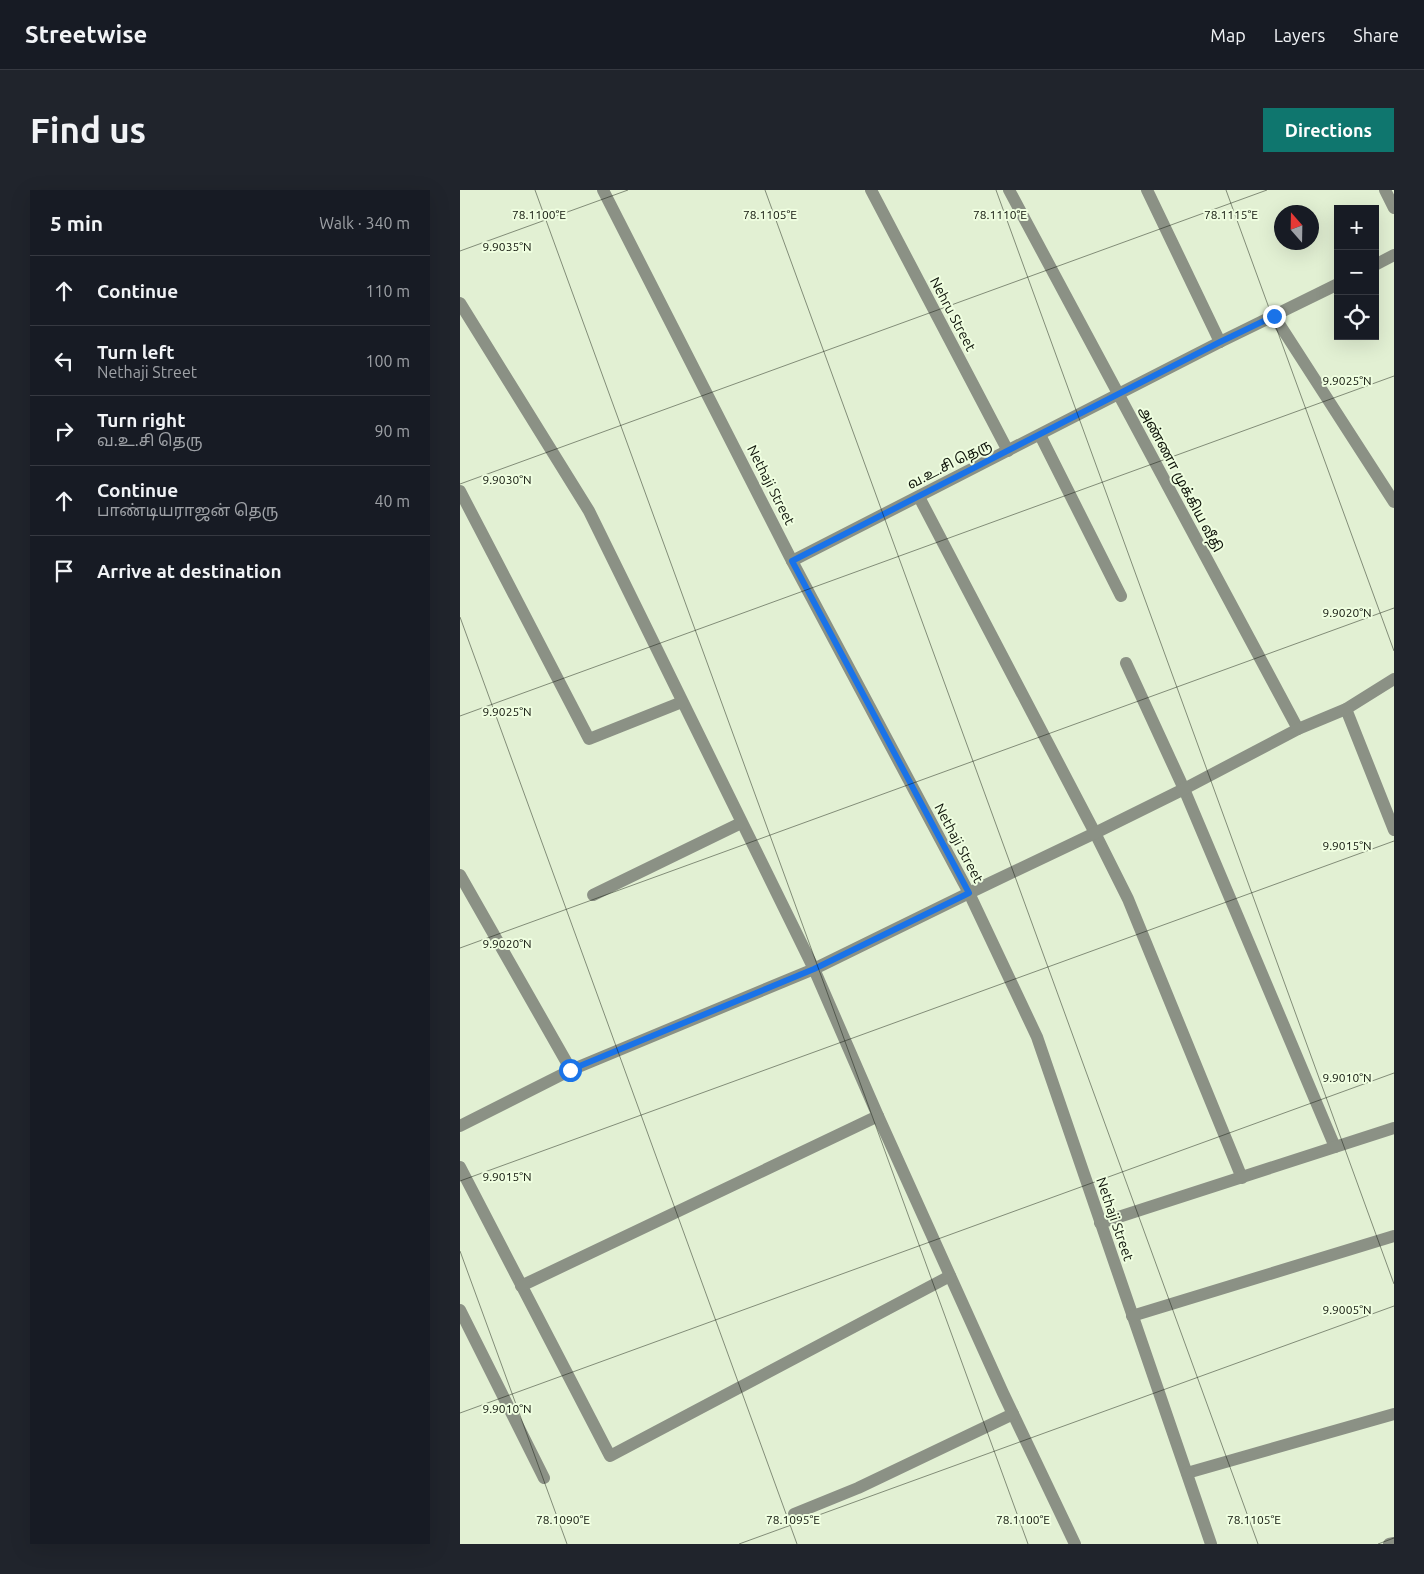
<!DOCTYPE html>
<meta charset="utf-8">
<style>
body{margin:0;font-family:Ubuntu,"Noto Sans Tamil",sans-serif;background:#20242c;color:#f1f3f6}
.controls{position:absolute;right:15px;top:15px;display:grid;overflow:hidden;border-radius:0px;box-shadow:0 5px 20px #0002}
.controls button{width:45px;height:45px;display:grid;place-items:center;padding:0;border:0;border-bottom:1px solid #363941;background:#171b24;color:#f1f3f6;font:25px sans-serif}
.compass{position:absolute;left:814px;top:15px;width:45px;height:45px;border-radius:50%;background:#171b24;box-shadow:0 5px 20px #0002;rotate:340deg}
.stop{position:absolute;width:15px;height:15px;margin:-11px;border:4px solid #1a73e8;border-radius:50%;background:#fff}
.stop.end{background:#1a73e8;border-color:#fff;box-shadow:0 1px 5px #0008}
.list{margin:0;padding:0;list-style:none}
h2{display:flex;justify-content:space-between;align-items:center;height:65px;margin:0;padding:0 20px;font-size:21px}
h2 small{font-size:16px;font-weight:400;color:#9ea1a6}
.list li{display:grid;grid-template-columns:32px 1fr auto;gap:15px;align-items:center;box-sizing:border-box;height:70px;padding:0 20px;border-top:1px solid #363941}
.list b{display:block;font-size:19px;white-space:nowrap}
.list p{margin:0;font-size:16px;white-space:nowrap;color:#9ea1a6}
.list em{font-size:16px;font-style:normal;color:#9ea1a6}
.icon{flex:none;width:28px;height:28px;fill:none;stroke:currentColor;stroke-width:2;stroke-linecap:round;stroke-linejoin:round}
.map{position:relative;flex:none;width:934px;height:1354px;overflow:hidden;border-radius:0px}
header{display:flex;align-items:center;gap:30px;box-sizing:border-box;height:70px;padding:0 25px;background:#171b24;border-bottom:1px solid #363941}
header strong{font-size:24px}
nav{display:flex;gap:28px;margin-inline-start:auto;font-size:18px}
.intro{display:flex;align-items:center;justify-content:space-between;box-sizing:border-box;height:120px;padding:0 30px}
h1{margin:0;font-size:35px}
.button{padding:12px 22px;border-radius:0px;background:#0f766e;color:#fff;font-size:18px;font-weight:700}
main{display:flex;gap:30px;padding:0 30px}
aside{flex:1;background:#171b24;border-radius:0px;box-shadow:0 5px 20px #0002}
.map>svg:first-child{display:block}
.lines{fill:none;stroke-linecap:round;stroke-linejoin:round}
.minor{stroke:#8b9185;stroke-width:12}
.route{stroke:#1a73e8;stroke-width:6}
.ticks{fill:none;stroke:#0e1309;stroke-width:1;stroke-opacity:0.45}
.labels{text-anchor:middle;stroke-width:4;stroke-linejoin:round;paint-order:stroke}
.street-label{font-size:14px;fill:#0e1309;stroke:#effee0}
.ticks-label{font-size:12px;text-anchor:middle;fill:#0e1309;stroke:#effee0;stroke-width:4;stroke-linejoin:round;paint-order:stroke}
</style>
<header>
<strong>Streetwise</strong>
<nav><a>Map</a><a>Layers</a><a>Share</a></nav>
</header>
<div class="intro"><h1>Find us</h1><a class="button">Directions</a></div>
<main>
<aside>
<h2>5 min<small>Walk · 340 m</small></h2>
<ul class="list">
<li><svg class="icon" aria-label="ahead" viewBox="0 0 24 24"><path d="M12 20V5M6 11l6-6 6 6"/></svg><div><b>Continue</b></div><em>110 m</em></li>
<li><svg class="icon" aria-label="left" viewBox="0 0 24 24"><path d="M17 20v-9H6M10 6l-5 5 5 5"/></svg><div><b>Turn left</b><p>Nethaji Street</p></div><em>100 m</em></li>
<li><svg class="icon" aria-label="right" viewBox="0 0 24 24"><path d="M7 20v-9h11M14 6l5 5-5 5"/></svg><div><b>Turn right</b><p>வ.உ.சி தெரு</p></div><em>90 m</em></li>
<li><svg class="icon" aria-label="ahead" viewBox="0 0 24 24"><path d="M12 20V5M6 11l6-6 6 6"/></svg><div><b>Continue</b><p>பாண்டியராஜன் தெரு</p></div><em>40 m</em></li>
<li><svg class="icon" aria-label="arrive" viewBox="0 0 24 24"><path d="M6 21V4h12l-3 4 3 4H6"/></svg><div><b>Arrive at destination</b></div></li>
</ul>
</aside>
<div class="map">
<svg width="934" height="1354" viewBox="0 0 934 1354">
<rect width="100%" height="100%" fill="#e2f0d3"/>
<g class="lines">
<g class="minor">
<path d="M143 0 332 371 509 703 577 847 751 1354"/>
<path d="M411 0 548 261"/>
<path d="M549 0 838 539"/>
<path d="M687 0 760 152"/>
<path d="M925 0 934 18"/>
<path d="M915 75 934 65"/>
<path d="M0 113 129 321 354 779 418 926 543 1203 615 1354"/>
<path d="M814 126 934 312"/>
<path d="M580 245 661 406"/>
<path d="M0 301 129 549 222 512"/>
<path d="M459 307 635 643 668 709 782 988"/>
<path d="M332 371 760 152 878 94"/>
<path d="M666 473 724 599 875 957"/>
<path d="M886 519 934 640"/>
<path d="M0 685 111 880"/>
<path d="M133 705 281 633"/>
<path d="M0 936 111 880 354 779 509 703 635 643 724 599 838 539 886 519 934 489"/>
<path d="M0 977 150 1266 490 1086"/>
<path d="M640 1033 934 938"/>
<path d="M61 1096 418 926"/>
<path d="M0 1120 84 1288"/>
<path d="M672 1126 934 1046"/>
<path d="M727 1283 934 1224"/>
<path d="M334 1324 398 1298 553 1224"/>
<path d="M929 1354 934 1353"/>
</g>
</g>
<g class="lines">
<path class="route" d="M110 880 354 779 509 703 332 371 760 152 814 126"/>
</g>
<path class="ticks" d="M75 0 568 1354M305 0 798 1354M536 0 934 1094M766 0 934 461M0 61 168 0M0 294 807 0M0 427 337 1354M0 526 934 186M0 758 934 418M0 991 934 651M0 1061 107 1354M0 1223 934 883M279 1354 934 1116M918 1354 934 1348"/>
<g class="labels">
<g class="street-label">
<text transform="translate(493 124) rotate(62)" y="5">Nehru Street</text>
<text transform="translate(489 274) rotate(-27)" y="5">வ.உ.சி தெரு</text>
<text transform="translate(721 289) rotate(62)" y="5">அண்ணா முக்கிய வீதி</text>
<text transform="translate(311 295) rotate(63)" y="5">Nethaji Street</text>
<text transform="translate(499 653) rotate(62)" y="5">Nethaji Street</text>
<text transform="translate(655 1029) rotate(71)" y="5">Nethaji Street</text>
</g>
</g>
<g class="ticks-label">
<text x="771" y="29">78.1115°E</text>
<text x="79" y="29">78.1100°E</text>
<text x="310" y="29">78.1105°E</text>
<text x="540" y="29">78.1110°E</text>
<text x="47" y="61">9.9035°N</text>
<text x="887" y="195">9.9025°N</text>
<text x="47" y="294">9.9030°N</text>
<text x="887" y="427">9.9020°N</text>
<text x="47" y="526">9.9025°N</text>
<text x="887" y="660">9.9015°N</text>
<text x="47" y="758">9.9020°N</text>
<text x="887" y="892">9.9010°N</text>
<text x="47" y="991">9.9015°N</text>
<text x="887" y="1124">9.9005°N</text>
<text x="47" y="1223">9.9010°N</text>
<text x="103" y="1334">78.1090°E</text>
<text x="333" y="1334">78.1095°E</text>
<text x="563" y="1334">78.1100°E</text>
<text x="794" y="1334">78.1105°E</text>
</g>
</svg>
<div class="controls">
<button>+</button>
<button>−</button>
<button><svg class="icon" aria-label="locate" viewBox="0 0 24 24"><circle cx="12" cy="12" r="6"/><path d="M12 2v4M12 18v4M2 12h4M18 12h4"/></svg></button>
</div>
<svg class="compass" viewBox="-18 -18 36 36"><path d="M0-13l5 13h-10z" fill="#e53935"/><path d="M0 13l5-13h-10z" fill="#9ea1a6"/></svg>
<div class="stop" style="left:110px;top:880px"></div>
<div class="stop end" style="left:814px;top:126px"></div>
</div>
</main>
